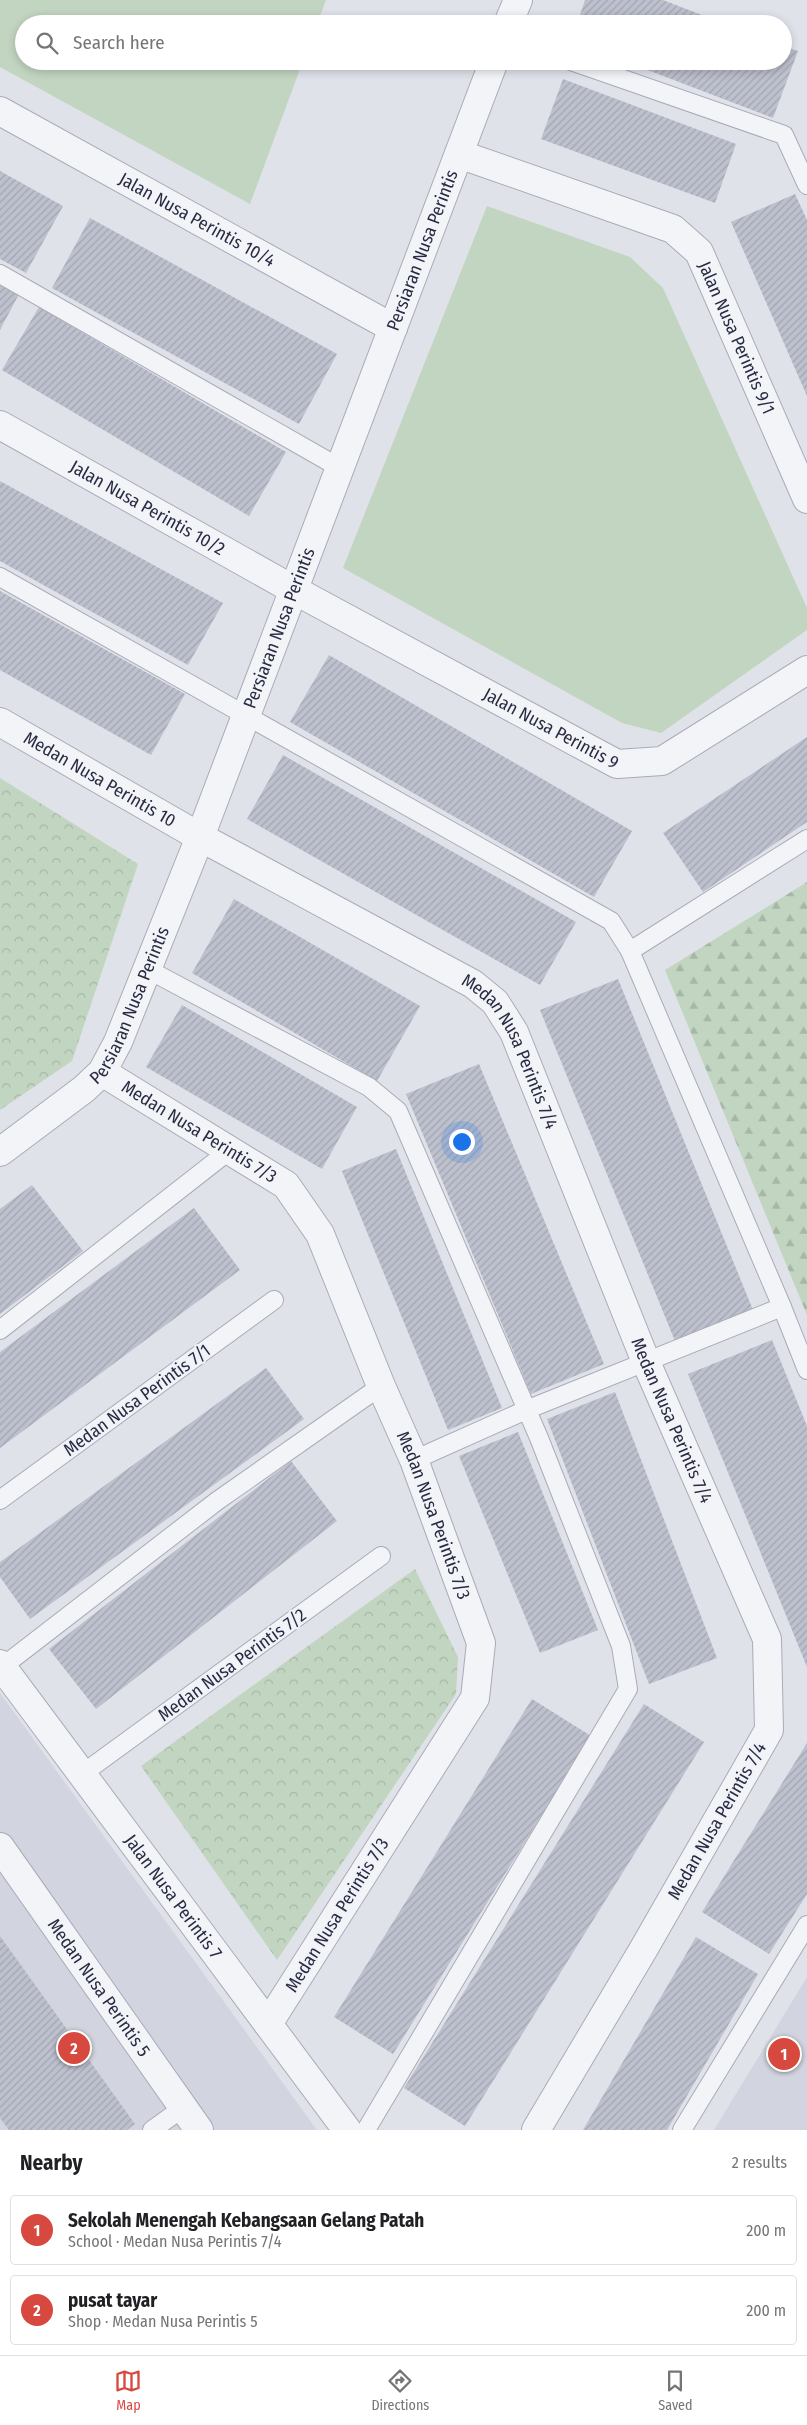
<!DOCTYPE html>
<meta charset="utf-8">
<style>
body{margin:0;font-family:"Fira Sans Condensed",sans-serif;background:#f2f2f2;color:#202124}
.you{position:absolute;left:461px;top:1141px;width:18px;height:18px;margin:-12px;border:4px solid #fff;border-radius:50%;background:#1a73e8;box-shadow:0 0 0 8px #1a73e833}
.badge{display:grid;place-items:center;width:32px;height:32px;border-radius:50%;background:#d7483e;color:#fff;font-size:16px;font-weight:700}
.pin{position:absolute;translate:-50% -50%;border:2px solid #fff;box-shadow:0 1px 5px #0006}
.list{margin:0;padding:0;list-style:none}
h2{display:flex;justify-content:space-between;align-items:center;height:65px;margin:0;padding:0 20px;font-size:21px}
h2 small{font-size:16px;font-weight:400;color:#757577}
.list li{display:grid;grid-template-columns:32px 1fr auto;gap:15px;align-items:center;box-sizing:border-box;height:70px;margin:0 10px 10px;padding:0 10px;border:1px solid #e0e0e0;border-radius:5px}
.list b{display:block;font-size:19px;white-space:nowrap}
.list p{margin:0;font-size:16px;white-space:nowrap;color:#757577}
.list em{font-size:16px;font-style:normal;color:#757577}
.icon{flex:none;width:28px;height:28px;fill:none;stroke:currentColor;stroke-width:2;stroke-linecap:round;stroke-linejoin:round}
.map{position:relative;flex:none;width:807px;height:2130px;overflow:hidden}
.search{position:absolute;background:#fff;box-shadow:0 2px 8px #0003;left:15px;right:15px;top:15px;height:55px;display:flex;align-items:center;gap:12px;box-sizing:border-box;padding:0 18px;border-radius:28px;color:#757577;font-size:19px}
.sheet{height:225px;background:#fff}
nav{display:flex;justify-content:space-around;align-items:center;box-sizing:border-box;height:70px;border-top:1px solid #e0e0e0;background:#fff;font-size:14px;color:#757577}
nav a{display:grid;justify-items:center;gap:2px}
nav .on{color:#d7483e}
.map>svg:first-child{display:block}
.built{fill:#d2d4df}
.grass{fill:#c2d5c1}
.forest{fill:url(#forest-firs)}
.park{fill:url(#park-crowns)}
.building{fill:url(#building-hatch)}
.lines{fill:none;stroke-linecap:round;stroke-linejoin:round}
.service-casing{stroke:#a9abb8;stroke-width:20}
.minor-casing{stroke:#a9abb8;stroke-width:30}
.service{stroke:#f3f4f8;stroke-width:18}
.minor{stroke:#f3f4f8;stroke-width:28}
.labels{text-anchor:middle;stroke-width:4;stroke-linejoin:round;paint-order:stroke}
.street-label{font-size:18px;fill:#282c43;stroke:#f0f2f7}
</style>
<div class="map">
<svg width="807" height="2130" viewBox="0 0 807 2130">
<defs>
<pattern id="forest-firs" width="22" height="20" patternUnits="userSpaceOnUse" patternTransform="scale(1.25)"><rect width="22" height="20" fill="#c2d5c1"/><path d="M5 1l3.5 6h-7zM16 11l3.5 6h-7z" fill="#a7b7a7"/></pattern>
<pattern id="park-crowns" width="20" height="18" patternUnits="userSpaceOnUse" patternTransform="scale(1.25)"><rect width="20" height="18" fill="#c2d5c1"/><path d="M2 6a3 3 0 1 1 6 0M12 15a3 3 0 1 1 6 0" fill="none" stroke="#a7b7a7"/></pattern>
<pattern id="building-hatch" width="6" height="6" patternUnits="userSpaceOnUse" patternTransform="scale(1.25)"><rect width="6" height="6" fill="#bdc0cd"/><path d="M-1 1l2-2M0 6l6-6M5 7l2-2" fill="none" stroke="#a2a5b1"/></pattern>
</defs>
<rect width="100%" height="100%" fill="#e0e2ea"/>
<g class="built">
<path d="M0 1693 317 2130H0Z"/>
<path d="M807 1977V2130H714Z"/>
</g>
<g class="grass">
<path d="M0 0H326L317 24H24V61H303L250 204 0 67Z"/>
<path d="M487 206 630 257 663 288 807 608V630L661 733 622 723 343 568Z"/>
</g>
<path class="forest" d="M807 882V1315L665 970Z"/>
<g class="park">
<path d="M0 778 138 864 72 1061 0 1110Z"/>
<path d="M415 1569 458 1657 456 1694 277 1960 141 1766Z"/>
</g>
<g class="building">
<path d="M585 0H663L725 24H577Z"/>
<path d="M783 46 798 51 773 118 624 61H783Z"/>
<path d="M563 79 736 144 715 203 541 139Z"/>
<path d="M0 171 63 206 26 273 0 259Z"/>
<path d="M795 194 807 220V396L731 222Z"/>
<path d="M90 218 337 354 299 424 52 288Z"/>
<path d="M0 283 19 294 0 330Z"/>
<path d="M39 307 286 452 249 516 2 370Z"/>
<path d="M0 481 223 603 188 665 0 561Z"/>
<path d="M0 591 185 694 151 755 0 670Z"/>
<path d="M329 655 632 831 594 897 290 722Z"/>
<path d="M807 737V822L703 892 663 833Z"/>
<path d="M283 755 576 922 540 985 247 819Z"/>
<path d="M234 899 420 1006 377 1081 192 973Z"/>
<path d="M618 979 753 1310 675 1341 540 1010Z"/>
<path d="M182 1005 357 1107 322 1169 146 1067Z"/>
<path d="M479 1064 604 1364 531 1394 406 1094Z"/>
<path d="M396 1149 502 1408 448 1430 342 1171Z"/>
<path d="M32 1185 83 1251 0 1314V1209Z"/>
<path d="M194 1208 240 1270 0 1448V1352Z"/>
<path d="M772 1340 807 1426V1667L688 1374Z"/>
<path d="M266 1368 304 1419 30 1619 0 1577V1562Z"/>
<path d="M615 1392 717 1658 649 1684 547 1419Z"/>
<path d="M518 1432 598 1630 540 1653 459 1456Z"/>
<path d="M291 1461 337 1521 96 1709 49 1649Z"/>
<path d="M532 1699 591 1736 393 2054 334 2017Z"/>
<path d="M644 1704 704 1742 465 2126 404 2088Z"/>
<path d="M807 1743V1894L769 1954 702 1912Z"/>
<path d="M0 1936 135 2124 127 2130H9L0 2118Z"/>
<path d="M696 1937 758 1974 667 2130H583Z"/>
</g>
<g class="lines">
<g class="service-casing">
<g id="service">
<path d="M571 61 784 135 807 185"/>
<path d="M0 274 340 468"/>
<path d="M0 577 611 921 630 951 782 1307 807 1370"/>
<path d="M630 951 807 839"/>
<path d="M147 969 369 1087 398 1111 539 1438 621 1646 628 1689 366 2130"/>
<path d="M0 1330 230 1150"/>
<path d="M414 1460 526 1410 782 1307"/>
<path d="M0 1500 274 1300"/>
<path d="M2 1667 217 1501 381 1386"/>
<path d="M82 1774 381 1556"/>
<path d="M152 2130 184 2107"/>
<path d="M682 2130 807 1925"/>
</g>
</g>
<g class="minor-casing">
<g id="minor">
<path d="M508 24 518 0"/>
<path id="s1" d="M0 111 393 328"/>
<path id="s2" d="M459 154 673 229 699 252 807 499"/>
<path id="s3" d="M0 425 294 590 617 764 662 761 807 670"/>
<path id="s4" d="M0 722 200 837 473 984 495 1002 514 1032 646 1362 767 1639 769 1730 643 1950 536 2130"/>
<path id="s5" d="M102 1072 286 1185 320 1234 381 1386 414 1460 481 1643 475 1698 268 2024"/>
<path id="s6" d="M0 1152 84 1089 102 1072 118 1042 200 837 494 61"/>
<path id="s7" d="M0 1664 347 2130"/>
<path id="s8" d="M0 1847 199 2130"/>
</g>
</g>
<use href="#service" class="service"/>
<use href="#minor" class="minor"/>
</g>
<g class="labels">
<g class="street-label">
<text dy="6" stroke="none"><textPath href="#s1" startOffset="225">Jalan Nusa Perintis 10/4</textPath></text>
<text dy="6" stroke="none"><textPath href="#s6" startOffset="1012">Persiaran Nusa Perintis</textPath></text>
<text dy="6" stroke="none"><textPath href="#s2" startOffset="355">Jalan Nusa Perintis 9/1</textPath></text>
<text dy="6" stroke="none"><textPath href="#s3" startOffset="169">Jalan Nusa Perintis 10/2</textPath></text>
<text dy="6" stroke="none"><textPath href="#s6" startOffset="608">Persiaran Nusa Perintis</textPath></text>
<text dy="6" stroke="none"><textPath href="#s3" startOffset="629">Jalan Nusa Perintis 9</textPath></text>
<text dy="6" stroke="none"><textPath href="#s4" startOffset="115">Medan Nusa Perintis 10</textPath></text>
<text dy="6" stroke="none"><textPath href="#s6" startOffset="202">Persiaran Nusa Perintis</textPath></text>
<text dy="6" stroke="none"><textPath href="#s4" startOffset="619">Medan Nusa Perintis 7/4</textPath></text>
<text dy="6" stroke="none"><textPath href="#s5" startOffset="114">Medan Nusa Perintis 7/3</textPath></text>
<text transform="translate(137 1400) rotate(-36)" y="6">Medan Nusa Perintis 7/1</text>
<text dy="6" stroke="none"><textPath href="#s4" startOffset="1024">Medan Nusa Perintis 7/4</textPath></text>
<text dy="6" stroke="none"><textPath href="#s5" startOffset="579">Medan Nusa Perintis 7/3</textPath></text>
<text transform="translate(232 1665) rotate(-36)" y="6">Medan Nusa Perintis 7/2</text>
<text transform="translate(717 1821) rotate(-60)" y="6">Medan Nusa Perintis 7/4</text>
<text dy="6" stroke="none"><textPath href="#s7" startOffset="290">Jalan Nusa Perintis 7</textPath></text>
<text transform="translate(337 1915) rotate(-58)" y="6">Medan Nusa Perintis 7/3</text>
<text dy="6" stroke="none"><textPath href="#s8" startOffset="172">Medan Nusa Perintis 5</textPath></text>
</g>
</g>
</svg>
<div class="you"></div>
<div class="pin badge" style="left:784px;top:2054px">1</div>
<div class="pin badge" style="left:74px;top:2048px">2</div>
<div class="search"><svg class="icon" aria-label="search" viewBox="0 0 24 24"><circle cx="10" cy="10" r="6"/><path d="M15 15l6 6"/></svg>Search here</div>
</div>
<section class="sheet">
<h2>Nearby<small>2 results</small></h2>
<ul class="list">
<li><span class="badge">1</span><div><b>Sekolah Menengah Kebangsaan Gelang Patah</b><p>School · Medan Nusa Perintis 7/4</p></div><em>200 m</em></li>
<li><span class="badge">2</span><div><b>pusat tayar</b><p>Shop · Medan Nusa Perintis 5</p></div><em>200 m</em></li>
</ul>
</section>
<nav>
<a class="on"><svg class="icon" aria-label="map" viewBox="0 0 24 24"><path d="M3 6l6-2 6 2 6-2v14l-6 2-6-2-6 2zM9 4v14M15 6v14"/></svg>Map</a>
<a><svg class="icon" aria-label="directions" viewBox="0 0 24 24"><path d="M12 3l9 9-9 9-9-9zM9 14v-3h6M13 9l2 2-2 2"/></svg>Directions</a>
<a><svg class="icon" aria-label="saved" viewBox="0 0 24 24"><path d="M7 4h10v16l-5-4-5 4z"/></svg>Saved</a>
</nav>
